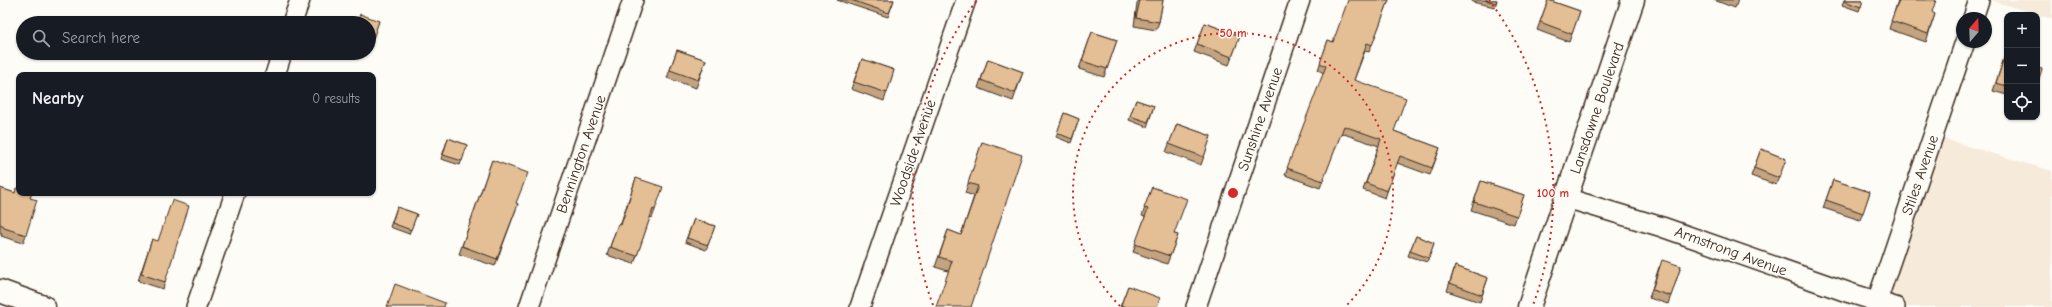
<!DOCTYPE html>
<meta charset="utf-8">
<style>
body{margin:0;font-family:"Comic Neue",sans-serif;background:#242831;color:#f1f3f6}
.controls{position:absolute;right:12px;top:12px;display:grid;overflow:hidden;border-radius:8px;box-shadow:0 1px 3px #0004}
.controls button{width:36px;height:36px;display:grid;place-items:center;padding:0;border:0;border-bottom:1px solid #363941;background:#171b24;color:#f1f3f6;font:20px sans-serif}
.compass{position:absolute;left:1956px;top:12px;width:36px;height:36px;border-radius:50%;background:#171b24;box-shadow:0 1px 3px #0004;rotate:19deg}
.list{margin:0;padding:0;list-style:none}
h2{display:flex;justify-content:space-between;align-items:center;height:52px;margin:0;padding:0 16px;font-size:17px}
h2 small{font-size:13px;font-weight:400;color:#9ea1a6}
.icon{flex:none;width:22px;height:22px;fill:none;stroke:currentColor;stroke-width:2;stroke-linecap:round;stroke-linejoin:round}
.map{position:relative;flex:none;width:2052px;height:307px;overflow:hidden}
.search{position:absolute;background:#171b24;box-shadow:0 1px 3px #0004;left:16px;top:16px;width:360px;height:44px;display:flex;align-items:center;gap:10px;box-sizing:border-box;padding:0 14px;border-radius:22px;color:#9ea1a6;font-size:15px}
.panel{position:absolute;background:#171b24;box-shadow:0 1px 3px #0004;left:16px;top:72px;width:360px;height:124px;border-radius:8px}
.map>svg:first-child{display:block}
.built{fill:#f6eada}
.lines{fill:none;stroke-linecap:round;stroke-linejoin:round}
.street-casing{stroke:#3b2a1e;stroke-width:22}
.secondary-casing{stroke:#3b2a1e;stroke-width:25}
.street{stroke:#fdfcf7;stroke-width:19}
.secondary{stroke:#fdfcf7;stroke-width:22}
.wall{fill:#c4a480;stroke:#3b2a1e}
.building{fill:#e4bf95;stroke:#3b2a1e}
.ring{fill:none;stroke:#d62828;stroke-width:2;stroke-dasharray:2 4}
.labels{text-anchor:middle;stroke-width:3;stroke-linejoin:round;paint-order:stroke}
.street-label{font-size:15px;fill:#3b2a1e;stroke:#fdfcf7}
.centre{fill:#d62828;stroke:#fdfcf7;stroke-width:2}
.ring-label{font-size:12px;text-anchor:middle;font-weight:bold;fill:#d62828;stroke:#fdfcf7;stroke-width:3;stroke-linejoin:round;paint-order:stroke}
</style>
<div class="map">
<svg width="2052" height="307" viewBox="0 0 2052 307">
<rect width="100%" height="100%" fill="#fdfcf7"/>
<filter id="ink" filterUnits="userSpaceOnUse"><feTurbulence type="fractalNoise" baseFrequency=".025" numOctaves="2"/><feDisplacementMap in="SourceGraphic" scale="8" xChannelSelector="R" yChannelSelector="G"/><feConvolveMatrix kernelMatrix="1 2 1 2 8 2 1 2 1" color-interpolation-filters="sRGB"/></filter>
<g filter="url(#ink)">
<g class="built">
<path d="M1990 0H2052V19Z"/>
<path d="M1933 136 2052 171V307H1895L1877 301Z"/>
</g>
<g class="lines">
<g class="street-casing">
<g id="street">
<path d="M1973 18 1979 0"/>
<path d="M292 23 300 0"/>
<path d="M275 75 282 53"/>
<path d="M1566 198 1662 227 1850 293 1895 307"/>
<path d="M196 307 235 193"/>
<path d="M529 307 633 0"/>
<path d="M860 307 966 0"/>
<path d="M1196 307 1300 0"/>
<path d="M1875 307 1965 42"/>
</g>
</g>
<g class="secondary-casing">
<g id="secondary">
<path d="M0 291 44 307"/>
<path d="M1529 307 1633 0"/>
</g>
</g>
<use href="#street" class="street"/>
<use href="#secondary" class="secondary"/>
</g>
<g class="wall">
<path d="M837 0H894L888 17Z"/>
<path d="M1139 0H1163L1159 22 1156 30 1134 26 1137 3Z"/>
<path d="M1389 0 1369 52 1365 51 1354 80 1394 131 1440 148 1430 175 1397 163 1385 198 1363 190 1379 146 1341 133 1320 188 1285 175 1324 73 1318 70 1328 40 1333 42Z"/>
<path d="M1473 0H1497L1495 7 1472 2Z"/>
<path d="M1548 0 1580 11 1569 42 1537 30Z"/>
<path d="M1714 0H1738L1735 8Z"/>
<path d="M1844 0H1863L1859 11 1842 5Z"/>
<path d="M1898 0 1935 14 1926 42 1889 29Z"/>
<path d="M379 21 371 43 369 42V23Z"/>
<path d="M1205 23 1240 36 1229 65 1194 52Z"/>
<path d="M1092 32 1117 40 1104 77 1079 69Z"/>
<path d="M677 50 706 60 696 88 667 78Z"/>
<path d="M2004 58H2007V95L1993 91Z"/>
<path d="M862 59 894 70 884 101 851 89Z"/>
<path d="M988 59 1023 72 1013 101 978 88Z"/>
<path d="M1136 100 1154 106 1147 127 1129 120Z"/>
<path d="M1064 113 1079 119 1071 143 1056 137Z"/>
<path d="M1177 124 1211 136 1201 165 1166 152Z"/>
<path d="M448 138 467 145 460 165 441 159Z"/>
<path d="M982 142 971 307 948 271 935 267 948 230 961 235 974 196 965 193Z"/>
<path d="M1761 149 1786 159 1776 185 1751 176Z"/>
<path d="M492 160 516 203 518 204 495 266 459 254Z"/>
<path d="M636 178 655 210 652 218 650 217 634 264 607 255 618 224 620 225Z"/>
<path d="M1833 180 1870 192 1860 220 1823 208Z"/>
<path d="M1481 181 1524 195 1514 224 1471 210Z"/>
<path d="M1152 187 1174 234 1178 235 1167 264 1133 252 1145 217 1142 216Z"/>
<path d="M0 188 30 198 26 235 23 243 1 236 2 233H0Z"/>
<path d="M397 207 417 214 409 234 390 227Z"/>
<path d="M694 219 715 226 706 250 685 242Z"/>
<path d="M1416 236 1434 243 1427 262 1408 256Z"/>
<path d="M152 239 165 282 163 289 138 281Z"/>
<path d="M1455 266 1488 278 1480 302 1447 291Z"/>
<path d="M1681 266 1668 304 1649 298 1659 267Z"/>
<path d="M1128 286 1157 307H1120Z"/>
</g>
<g class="building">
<path d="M851 0H894L889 13Z"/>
<path d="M1140 0H1163L1159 22 1136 18Z"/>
<path d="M1348 0H1389L1372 45 1367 43 1354 80 1406 98 1394 131 1440 148 1432 168 1400 156 1387 191 1366 183 1381 139 1344 126 1323 181 1287 168 1326 66 1320 63 1328 40 1333 42Z"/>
<path d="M1485 0H1497L1496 3Z"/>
<path d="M1548 0 1580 11 1572 34 1540 22Z"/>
<path d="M1844 0H1863L1861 7 1844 1Z"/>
<path d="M1899 0H1936L1932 12 1935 14 1928 34 1891 21Z"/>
<path d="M360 14 379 21 373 39 369 38V23H357Z"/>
<path d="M1205 23 1240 36 1232 57 1197 44Z"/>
<path d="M1092 32 1117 40 1107 69 1082 61Z"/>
<path d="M677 50 706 60 698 80 670 70Z"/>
<path d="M2004 58H2007V86L1996 83Z"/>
<path d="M862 59 894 70 887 93 854 82Z"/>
<path d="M988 59 1023 72 1015 93 981 80Z"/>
<path d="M2037 68 2042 69 2037 85Z"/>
<path d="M1136 100 1154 106 1148 122 1130 116Z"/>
<path d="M1064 113 1079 119 1072 139 1057 133Z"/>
<path d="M1177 124 1211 136 1204 157 1169 144Z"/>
<path d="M448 138 467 145 462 161 443 155Z"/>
<path d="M982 142 1022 155 971 307H936L952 261 939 257 948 230 961 235 978 186 968 183Z"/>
<path d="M1761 149 1786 159 1779 178 1754 168Z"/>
<path d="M492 160 528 173 516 203 518 204 497 259 462 246Z"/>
<path d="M636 178 663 187 655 210 653 209 637 256 610 247 618 224 621 225Z"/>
<path d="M1833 180 1870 192 1863 213 1826 200Z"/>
<path d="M1481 181 1524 195 1517 216 1474 202Z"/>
<path d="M1152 187 1187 199 1174 234 1178 235 1170 256 1135 244 1148 209 1144 208Z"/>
<path d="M0 188 15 193 16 188 19 189V193H32L30 198 37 200 26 235 4 228V226L0 224Z"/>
<path d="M172 200 189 206 165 282 141 274 152 239 158 241Z"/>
<path d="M397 207 417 214 411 230 392 223Z"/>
<path d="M694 219 715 226 708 245 687 238Z"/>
<path d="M1416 236 1434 243 1429 258 1410 251Z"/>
<path d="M1662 260 1681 266 1671 296 1652 290Z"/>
<path d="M1455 266 1488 278 1482 295 1450 283Z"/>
<path d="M395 284 445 303 444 307H387Z"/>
<path d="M1128 286 1160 298 1157 307H1126L1121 305Z"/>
</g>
</g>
<g class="ring">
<path d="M1120 306A160 160 0 1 1 1346 306"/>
<path d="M933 305A320 320 0 0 1 977 0M1489 0A320 320 0 0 1 1533 305"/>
</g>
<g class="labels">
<g class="street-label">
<text transform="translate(1597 108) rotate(-71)" y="5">Lansdowne Boulevard</text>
<text transform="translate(1260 119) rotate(-71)" y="5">Sunshine Avenue</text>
<text transform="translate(913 153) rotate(-71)" y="5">Woodside Avenue</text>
<text transform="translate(581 154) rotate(-71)" y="5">Bennington Avenue</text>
<text transform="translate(1920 175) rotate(-71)" y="5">Stiles Avenue</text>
<text transform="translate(1731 251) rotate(20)" y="5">Armstrong Avenue</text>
</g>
</g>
<circle cx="1233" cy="193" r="6" class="centre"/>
<g class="ring-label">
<text x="1233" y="37">50 m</text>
<text x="1553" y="197">100 m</text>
</g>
</svg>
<div class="controls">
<button>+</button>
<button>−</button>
<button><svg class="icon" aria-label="locate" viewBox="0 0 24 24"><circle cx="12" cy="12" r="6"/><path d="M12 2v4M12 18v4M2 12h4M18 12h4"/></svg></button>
</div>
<svg class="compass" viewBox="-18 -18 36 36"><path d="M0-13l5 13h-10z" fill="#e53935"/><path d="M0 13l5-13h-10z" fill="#9ea1a6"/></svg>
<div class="search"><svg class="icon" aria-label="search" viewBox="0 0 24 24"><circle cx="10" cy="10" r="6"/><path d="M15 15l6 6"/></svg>Search here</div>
<section class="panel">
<h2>Nearby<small>0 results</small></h2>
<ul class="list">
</ul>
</section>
</div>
